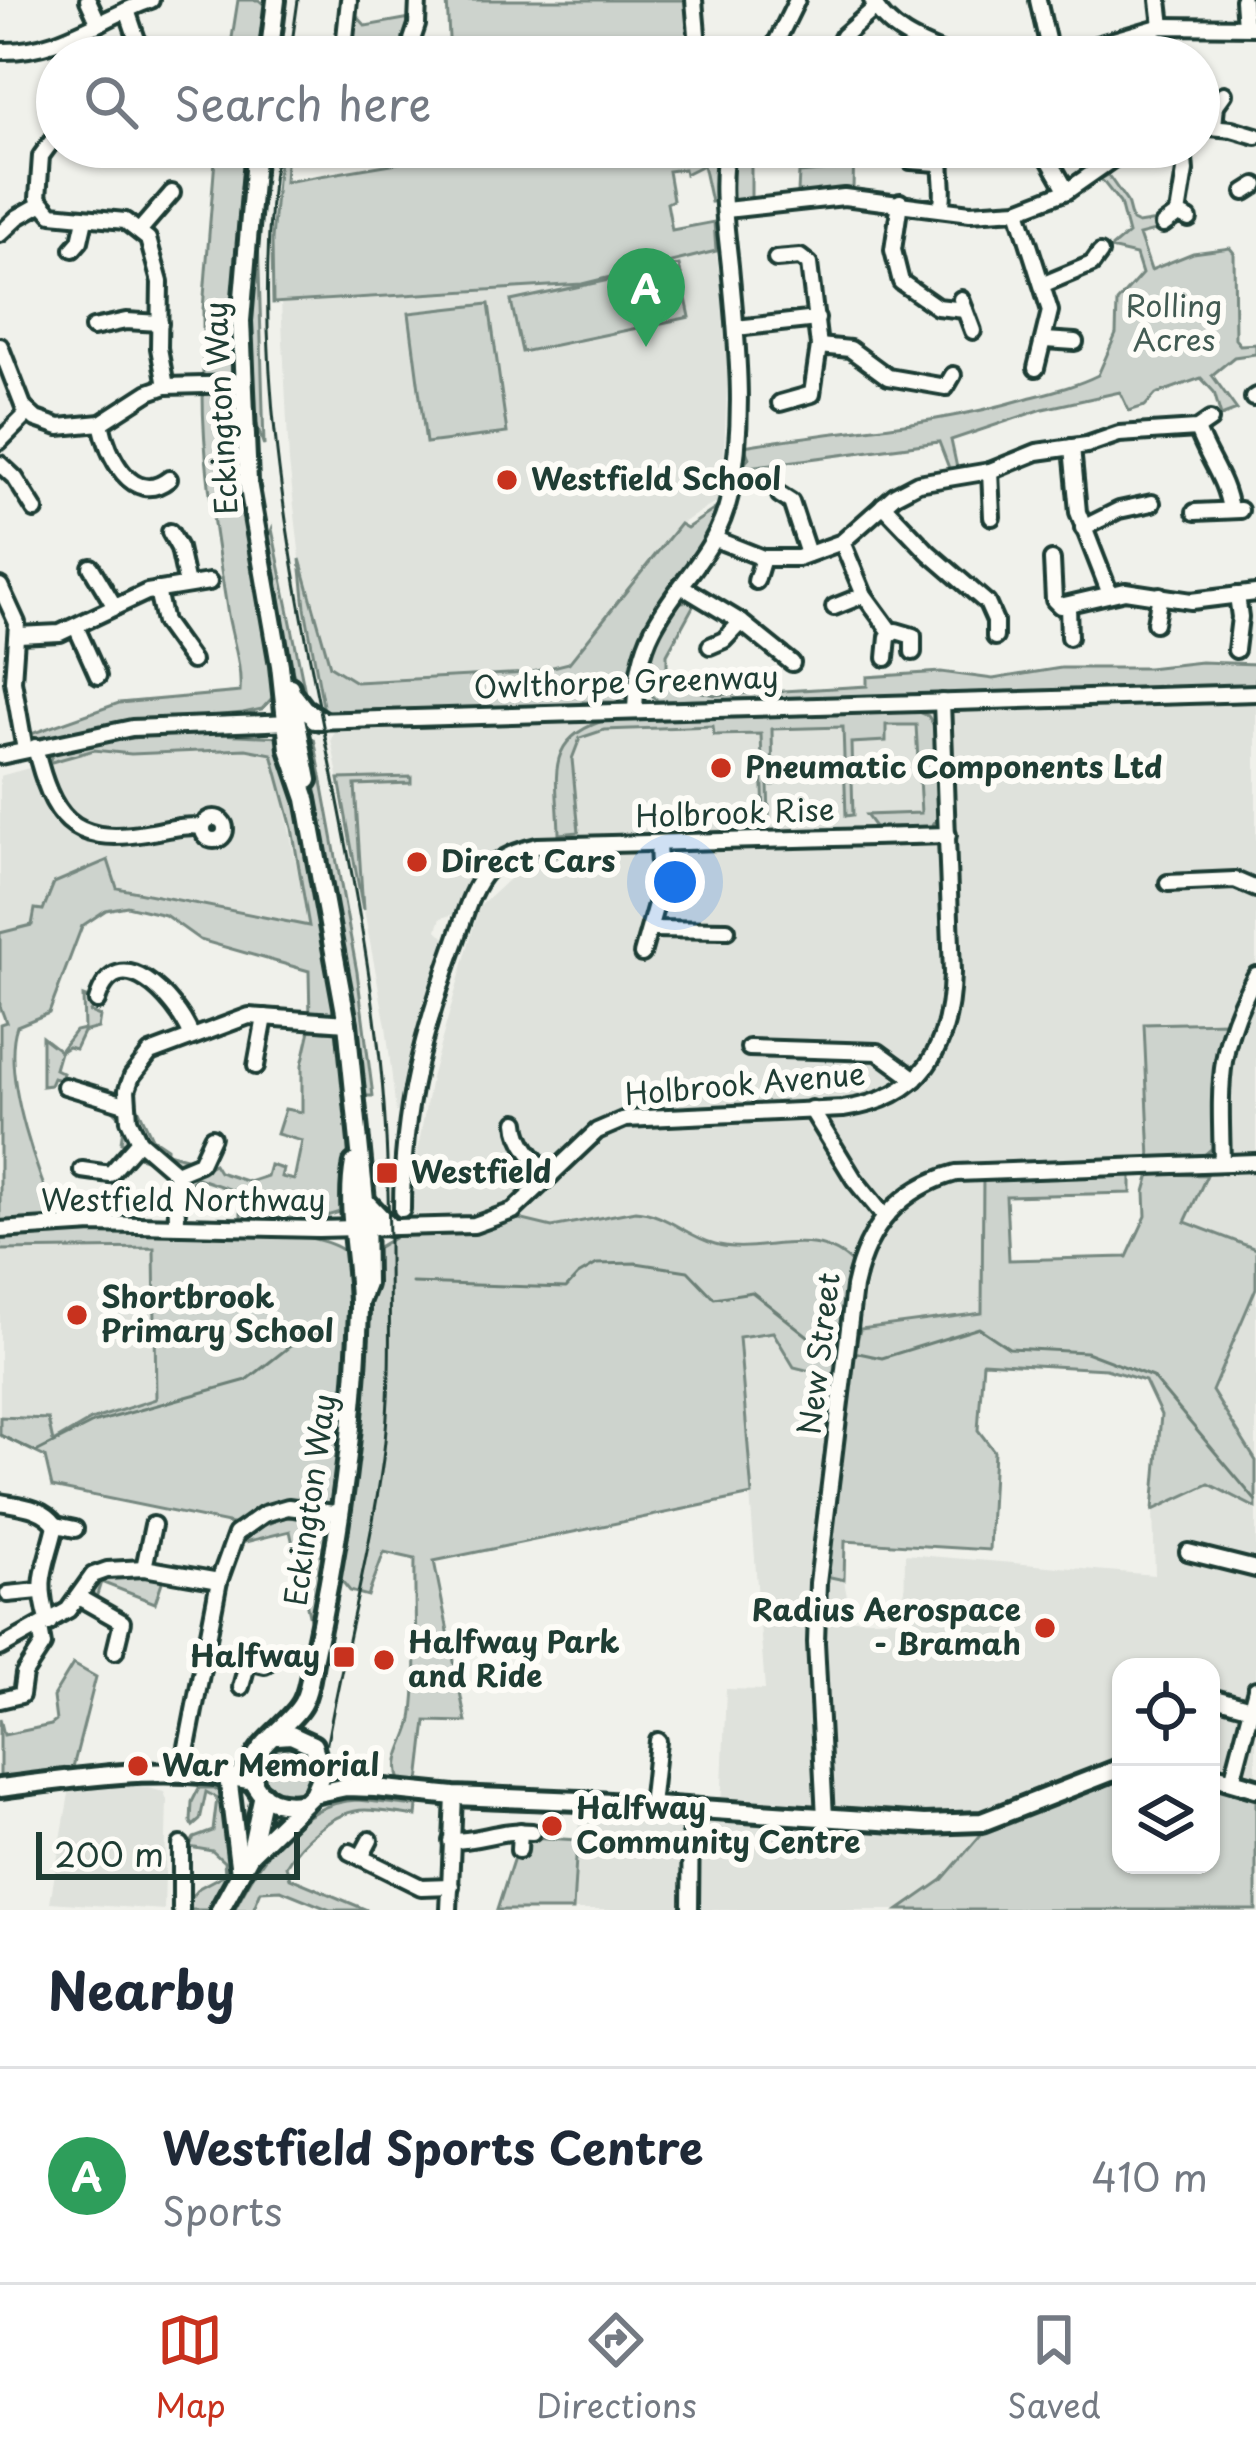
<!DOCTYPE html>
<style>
body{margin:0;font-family:"Playpen Sans",sans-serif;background:#f6f6f7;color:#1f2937}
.controls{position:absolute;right:36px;bottom:36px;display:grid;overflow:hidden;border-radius:24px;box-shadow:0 3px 9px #0004}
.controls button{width:108px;height:108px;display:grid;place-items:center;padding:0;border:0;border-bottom:3px solid #e0e1e3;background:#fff;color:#1f2937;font:60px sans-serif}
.scale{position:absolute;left:36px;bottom:30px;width:264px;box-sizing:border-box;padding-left:12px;border:6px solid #1f3d34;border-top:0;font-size:33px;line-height:42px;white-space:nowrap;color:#1f3d34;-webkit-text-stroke:9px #fdfcf7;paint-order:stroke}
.you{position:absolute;left:675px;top:882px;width:42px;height:42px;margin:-30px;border:9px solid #fff;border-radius:50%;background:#1a73e8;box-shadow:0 0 0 18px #1a73e833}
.badge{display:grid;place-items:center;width:78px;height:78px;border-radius:50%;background:#c8321e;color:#fff;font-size:39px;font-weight:700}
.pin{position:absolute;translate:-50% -99px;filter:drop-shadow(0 3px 6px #0008)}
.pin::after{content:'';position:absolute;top:63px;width:42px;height:36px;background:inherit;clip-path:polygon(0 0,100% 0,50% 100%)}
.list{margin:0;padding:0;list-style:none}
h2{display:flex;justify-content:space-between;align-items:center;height:156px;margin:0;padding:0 48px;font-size:51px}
h2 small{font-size:39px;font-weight:400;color:#747a83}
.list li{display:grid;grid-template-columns:78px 1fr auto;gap:36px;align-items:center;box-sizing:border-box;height:216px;padding:0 48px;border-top:3px solid #e0e1e3}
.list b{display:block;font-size:45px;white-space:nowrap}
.list p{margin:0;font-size:39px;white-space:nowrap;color:#747a83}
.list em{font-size:39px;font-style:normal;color:#747a83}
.icon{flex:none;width:66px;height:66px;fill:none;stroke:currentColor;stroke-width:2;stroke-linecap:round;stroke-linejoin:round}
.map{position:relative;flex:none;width:1256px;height:1910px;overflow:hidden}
.search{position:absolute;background:#fff;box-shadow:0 3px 9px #0004;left:36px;right:36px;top:36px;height:132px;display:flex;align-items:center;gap:30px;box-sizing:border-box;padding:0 42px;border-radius:66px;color:#747a83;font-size:45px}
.sheet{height:372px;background:#fff}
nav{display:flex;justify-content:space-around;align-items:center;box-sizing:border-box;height:168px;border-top:3px solid #e0e1e3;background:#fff;font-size:33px;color:#747a83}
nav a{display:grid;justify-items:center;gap:6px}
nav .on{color:#c8321e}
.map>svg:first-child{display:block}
.built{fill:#dfe2dc}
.green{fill:#cdd3cd;stroke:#768880;stroke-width:3}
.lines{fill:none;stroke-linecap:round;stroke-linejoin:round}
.stream{stroke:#6c8077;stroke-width:3}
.minor-casing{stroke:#1f3d34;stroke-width:22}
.major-casing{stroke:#1f3d34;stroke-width:26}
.minor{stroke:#fdfcf7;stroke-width:14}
.major{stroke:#fdfcf7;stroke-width:16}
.tram{stroke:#1f3d34;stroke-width:3}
.poi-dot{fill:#c8321e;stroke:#fdfcf7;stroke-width:4.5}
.labels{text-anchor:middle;stroke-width:12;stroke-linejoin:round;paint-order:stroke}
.park-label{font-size:30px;fill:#425b53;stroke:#fdfcf7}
.street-label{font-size:30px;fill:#1f3d34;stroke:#fdfcf7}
.poi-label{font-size:30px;font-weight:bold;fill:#1f3d34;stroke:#fdfcf7;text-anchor:start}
</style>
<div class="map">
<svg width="1256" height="1910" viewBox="0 0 1256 1910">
<rect width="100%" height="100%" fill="#f0f1eb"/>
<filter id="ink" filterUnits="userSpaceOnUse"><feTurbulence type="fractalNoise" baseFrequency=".00833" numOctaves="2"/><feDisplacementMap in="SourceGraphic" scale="24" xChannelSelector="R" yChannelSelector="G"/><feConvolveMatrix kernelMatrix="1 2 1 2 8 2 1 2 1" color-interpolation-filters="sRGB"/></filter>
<g filter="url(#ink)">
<g class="built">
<path d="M716 251 729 340 722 499 680 524 568 663 529 673 356 682 330 666 300 559 289 462 281 302 582 284Z"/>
<path d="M1256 698V1249L1184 1221 1206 1175 984 1176 983 1313 860 1329 869 1268 854 1265 815 1245H716L672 1222 635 1211 552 1227 488 1215 406 1214 431 1078 479 907 553 838 520 842 498 852 483 865 458 913 441 918 437 930 449 942 400 1113 396 1112 386 1026 331 739 335 732 369 726Z"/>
<path d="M246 749 268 752 275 760 309 927 116 888 108 861 43 911 36 909 32 925 0 933V776L94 750 131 754Z"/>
<path d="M108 1247 154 1248 156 1399 91 1420 52 1442 48 1419 0 1417V1250Z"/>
<path d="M1256 1288V1461L1211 1391Z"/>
<path d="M773 1332 848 1380 826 1575 844 1580 851 1619H904L905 1554 1155 1575 1153 1510 1209 1484 1256 1508V1789L1211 1783V1667H1121V1780L986 1830 941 1881 899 1910H573L580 1801 721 1810 726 1689 765 1690 738 1336Z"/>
<path d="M125 1782 164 1792 167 1800 164 1910 50 1902 70 1788Z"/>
</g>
<g class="green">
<path d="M238 0H259L267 7 261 57H229Z"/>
<path d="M447 0H687L693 57H450Z"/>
<path d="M356 15 366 26 416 17 407 44 422 50 424 57H385L382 45 353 42Z"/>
<path d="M216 147H249L240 204 236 372 227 381H203V309Z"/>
<path d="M267 147 258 234 264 446C259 431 253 416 251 400 245 353 248 183 267 147Z"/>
<path d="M280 147H287L285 182 403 162 442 147H712L717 155 719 201 711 202 703 165 685 174 684 169 668 171 673 200 667 203 672 230 714 222 716 251 582 284 273 303 272 239Z"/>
<path d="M735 147H751V203L739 204 729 195Z"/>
<path d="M842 147H854L853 189 798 193 799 173 843 169Z"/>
<path d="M1108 175 1127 202 1132 221 1138 224 1157 221 1159 230 1139 235 1151 270 1193 253 1230 248 1234 253 1235 339 1240 345 1256 344V354L1234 357 1212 375 1237 410 1221 416 1214 392 1201 378 1156 394 1145 406 1129 411 1120 392 1043 409 951 440 957 468H949L939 442 741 468 749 458 744 446C842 429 931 427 1028 398 1051 392 1076 386 1098 375L1116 334 1117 302 1142 274 1136 255 1110 249 1128 234 1120 203 1101 179Z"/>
<path d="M679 265 690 317 522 352 511 301Z"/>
<path d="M489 304 507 433 426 443 409 313Z"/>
<path d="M203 393H229L235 401 240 497 259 587 273 697 262 709 243 713 95 728 38 741 28 735 119 703 240 692C242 662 231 637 227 609 216 537 203 465 203 393Z"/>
<path d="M721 505 692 562 642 634 624 697 615 702H583L582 706 324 711 305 608 300 559 330 666 356 682 529 673 569 663 680 524 687 528Z"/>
<path d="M272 529 307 702C294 689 264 581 264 556 264 547 269 537 272 529Z"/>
<path d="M693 601H696L667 654V670L680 687 715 695 867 686V677L941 672 993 679 1061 668H1148L1201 662 1256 664V687L658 701 644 688C649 654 657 628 681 602Z"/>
<path d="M912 709 928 716 935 727 940 815 931 827H875L866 815 921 813 916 725H886V741L851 743 853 815 846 816 843 727 772 729 773 785H768L769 815H764L761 734 714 735 713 726 604 730 580 738 572 759 579 832 559 834C558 777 541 738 609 719Z"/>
<path d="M176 732 281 737 286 745 335 993 332 1018H310L309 971 200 940 165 915 127 906 106 910 82 926 49 1013 17 1026C0 1075 41 1183 62 1231 115 1230 311 1220 345 1252L349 1330 335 1506 273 1502 237 1525 52 1487 45 1457 0 1435V1417L48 1419 53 1442 91 1420 156 1399 154 1248 0 1250V1024L6 1022 0 1006V933L32 925 35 909 43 910 54 883 108 860 117 888 309 926 292 828 272 754 246 749 131 754 94 750 48 763 56 749Z"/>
<path d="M314 738 357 972 373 1096H365L359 1080 310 750Z"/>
<path d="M411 777V783L355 785 363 910 339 779Z"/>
<path d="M83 996 97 1001 90 1012 100 1016 98 1028 83 1032 75 1049 68 1047 60 1052 55 1069 63 1073 61 1080 53 1078 50 1085 42 1086V1037L60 1051 75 1031 84 1029Z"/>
<path d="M1225 1022 1215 1070 1216 1145 1202 1157 1150 1159 1144 1024Z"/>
<path d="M310 1030 337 1032C341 1076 358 1175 340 1212L310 1221 241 1217V1193L194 1177 184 1204 167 1186 169 1178 158 1163 133 1155 130 1145 121 1142 124 1121 108 1105 137 1106 152 1138 167 1148V1153L192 1160V1175L214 1164 219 1172 249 1182 267 1176 270 1165 283 1169 281 1177 294 1180 302 1141 277 1134 285 1109 302 1112V1065Z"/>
<path d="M1150 1174 1207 1175 1185 1222 1256 1249V1288L1212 1391 1256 1461V1508L1209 1484 1153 1510 1161 1415 1145 1381 1106 1369 983 1362 978 1430 994 1451 989 1550 845 1541 844 1580 826 1576 848 1380 860 1329 982 1313 983 1176 1131 1175V1193L1006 1196 1009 1260 1127 1257 1146 1216 1145 1192Z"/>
<path d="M635 1211C666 1213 686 1236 715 1244 759 1257 815 1223 854 1265L838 1378 794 1367 773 1332 739 1337 752 1495 434 1561 466 1722 426 1721 419 1782 400 1781C391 1757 409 1740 412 1719 419 1674 414 1607 415 1559L384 1552 368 1596 350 1591 337 1575 357 1451 375 1249 397 1236 456 1234 519 1219 552 1227Z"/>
<path d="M286 1517 311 1519 329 1532 320 1599 310 1619 290 1531 241 1543 251 1530Z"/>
<path d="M104 1576H164L155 1603 101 1582 96 1598 89 1587Z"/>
<path d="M73 1664 96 1677 71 1775 0 1779V1718L4 1735 51 1725 56 1721 53 1697Z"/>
<circle cx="288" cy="1772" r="25"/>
<path d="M1121 1768V1865H1211V1775L1256 1788V1910H899L942 1880 985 1830 982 1822Z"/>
<path d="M199 1788H213L223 1794 231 1868 213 1910H185V1904L199 1888 225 1874 224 1862 212 1851 189 1847 194 1838 213 1831 217 1798 206 1792 200 1820 193 1826 191 1822 192 1802Z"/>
<path d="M357 1800 417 1806 416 1816C399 1814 382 1810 365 1810 335 1810 300 1841 286 1866L290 1878 367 1910H330L281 1890 261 1891 253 1910H234C259 1861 296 1803 357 1800Z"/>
<path d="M530 1837 577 1840 573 1910H497L515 1854H527Z"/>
</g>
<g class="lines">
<g class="stream">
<path d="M412 1283 566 1288 578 1275 597 1264 636 1263 688 1271 714 1298 752 1292 818 1344 840 1349"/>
<path d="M849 1351 882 1358 979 1328 1009 1348 1086 1352 1152 1377 1256 1501"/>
<path d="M0 1435 36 1452 93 1423 247 1380 313 1328"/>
</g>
<g class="minor-casing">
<g id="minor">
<path d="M88 0 99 24"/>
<path d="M694 0 699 57"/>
<path d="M872 0C886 31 923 45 953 57"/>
<path d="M1038 0 1051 57"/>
<path d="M1159 0 1162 26"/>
<path d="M1243 0 1245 26"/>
<path d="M127 10 143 57"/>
<path d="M412 40 417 25 418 0"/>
<path d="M0 51C59 53 98 19 151 0"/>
<path d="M343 57 349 0"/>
<path d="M769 57 797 0"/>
<path d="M832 57 843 36 875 8"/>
<path d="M1055 57 1162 26 1256 27"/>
<path d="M1199 126 1232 129 1256 136"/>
<path d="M1214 126 1216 105 1224 94"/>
<path d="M57 134 41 156 38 198 52 214 125 221 148 239 160 282 159 348 166 386"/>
<path d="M140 147V148"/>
<path d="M1042 147 1067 191"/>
<path d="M911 161 938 163"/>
<path d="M1245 192 1256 185"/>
<path d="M900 202 893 250 901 282 937 307 965 310"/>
<path d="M941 209C947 187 937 168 944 148"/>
<path d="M726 210 844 197 970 213 1018 210 1067 191 1130 147"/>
<path d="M1018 210 1050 311 1036 368"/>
<path d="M1178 214 1185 171 1183 147"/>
<path d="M1163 225 1178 214 1189 219"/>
<path d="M140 230 172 193"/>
<path d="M0 234 18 217 41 204"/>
<path d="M73 249 80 241 85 219"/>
<path d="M776 259 800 257 809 264 819 346 812 394 780 403"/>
<path d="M1044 284 1092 264 1100 253"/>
<path d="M961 299 973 331"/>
<path d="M93 328 126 321 160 323"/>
<path d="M736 328 817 319"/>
<path d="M1045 340 1075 342"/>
<path d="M0 346 24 408 36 419 59 427 101 423 149 392 166 386 242 384"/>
<path d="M819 346 850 349 888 377 946 387 953 375"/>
<path d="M1253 398 1256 396"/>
<path d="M101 423C107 454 132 508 169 479"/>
<path d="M1197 429C1207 458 1226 479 1230 510"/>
<path d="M0 441 28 413"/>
<path d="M1072 447 1078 512 1110 594"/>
<path d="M0 464 15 478 35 510"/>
<path d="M990 471 992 517"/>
<path d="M780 495 791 502 808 554"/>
<path d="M883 505 929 553 987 603 995 621V637"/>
<path d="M1195 512 1240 510"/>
<path d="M1083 528 1119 510 1152 503"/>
<path d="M170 532 179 548 187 585"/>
<path d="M715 539 763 558H798L842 542 895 495 918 483 990 471 1037 452 1087 445 1119 434 1197 429 1210 420"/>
<path d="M842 542 864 595 891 632"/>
<path d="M1052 560 1054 600 1060 606 1125 591 1191 601 1256 593"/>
<path d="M91 567 115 607"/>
<path d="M756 581 763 558"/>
<path d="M0 586 17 623 13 681 25 750"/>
<path d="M683 587 741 622 792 663"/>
<path d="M157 590 164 622 192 661"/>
<path d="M1068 606 1069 637"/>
<path d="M834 607 864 595"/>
<path d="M1155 623 1160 595"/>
<path d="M77 629 98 676"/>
<path d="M18 635 60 633 147 592 209 582"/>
<path d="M710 646 724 640 741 622"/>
<path d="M1236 650 1240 617 1237 595"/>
<path d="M886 658 888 637 896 631 913 636V652"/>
<path d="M635 710C636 682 640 654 653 629 678 580 717 554 730 495 746 419 737 343 730 266 726 227 719 185 727 147"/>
<path d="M314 721 1256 693"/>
<path d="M35 747C52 816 70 846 146 833 166 830 183 824 203 827"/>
<path d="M0 756 132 728 292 722"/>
<circle cx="214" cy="829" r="11"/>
<path d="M1168 883 1235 880 1256 889"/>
<path d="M650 929 727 930"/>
<path d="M642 954 660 890 658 843"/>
<path d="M97 1001C117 935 177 1000 191 1035"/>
<path d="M749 1048 878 1052 915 1079"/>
<path d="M256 1066 265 1017"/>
<path d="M65 1086 125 1104"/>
<path d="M811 1109 854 1179 884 1216"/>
<path d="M517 1122C518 1144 535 1161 551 1175"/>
<path d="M1222 1163C1220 1085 1216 1046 1256 975"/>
<path d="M82 1170 110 1174 139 1141"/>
<path d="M176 1173 200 1163 212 1137"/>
<path d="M402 1209C402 1108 423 1032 457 938 465 915 471 888 488 870 501 857 519 850 537 846L948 835"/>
<path d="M177 1223 176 1173 139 1141 129 1120 127 1090 132 1076 150 1053 249 1016 347 1023"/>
<path d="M0 1230 93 1224 318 1229 474 1225 513 1211 597 1131 625 1119 843 1109C923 1098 950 1050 952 973L942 702"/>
<path d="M0 1502C21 1506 43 1507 56 1525"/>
<path d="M56 1525 75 1529"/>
<path d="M1188 1552 1256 1569"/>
<path d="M144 1568 153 1525"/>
<path d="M8 1594 39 1591"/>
<path d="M78 1597 122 1622 115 1651"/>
<path d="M49 1623C35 1577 46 1569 56 1525"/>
<path d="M0 1648 68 1610 93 1575 107 1570 144 1568 219 1581"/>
<path d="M204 1651 265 1665"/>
<path d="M241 1687 248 1661"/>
<path d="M1211 1697 1251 1708"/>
<path d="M0 1700 21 1695 24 1674 43 1645 40 1628"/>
<path d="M186 1752 219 1581 236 1534 264 1514 288 1507 341 1514"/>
<path d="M1232 1781 1256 1689"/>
<path d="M651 1806 658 1741"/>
<path d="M825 1818 816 1642 818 1583 854 1287C866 1229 898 1189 956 1173L1256 1162"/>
<path d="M451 1841C481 1841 500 1829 532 1832"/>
<path d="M181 1845V1910"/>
<path d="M519 1850 520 1831"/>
<path d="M350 1852 421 1887 451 1886"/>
<path d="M361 1857 370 1840"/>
<path d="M449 1910 454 1796"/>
<path d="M690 1910 691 1808"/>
</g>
</g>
<g class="major-casing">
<g id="major">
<path d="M269 57 276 0"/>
<path d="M256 147 241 321 248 482 280 665 289 749 306 799 347 1023 365 1201 366 1284 359 1302"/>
<path d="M290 687 308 780"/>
<path d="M294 696 304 709 321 720"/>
<path d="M366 1202 389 1226"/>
<path d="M1211 1775 1256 1788"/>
<path d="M228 1776 240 1873"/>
<path d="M0 1788C88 1777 166 1763 254 1781"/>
<path d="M313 1794 346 1787 375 1788 454 1796 580 1801 925 1824 982 1822 1121 1768"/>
<path d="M301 1803C286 1805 270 1804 259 1791 230 1756 290 1729 303 1702 310 1689 311 1671 314 1657 339 1542 355 1428 359 1310 360 1262 345 1212 354 1163"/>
<path d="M250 1855 313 1794 322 1773 313 1745 291 1735 277 1736"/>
<path d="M220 1910 250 1855 263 1794"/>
</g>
</g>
<use href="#minor" class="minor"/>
<use href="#major" class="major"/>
<g class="tram">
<path d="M290 57 298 0"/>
<path d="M277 147C235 449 341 738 377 1034 386 1103 388 1172 389 1242 389 1314 392 1387 383 1459 370 1554 344 1648 327 1743"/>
</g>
</g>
</g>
<g class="poi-dot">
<circle cx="507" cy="480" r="12"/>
<circle cx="721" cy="768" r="12"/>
<circle cx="417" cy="862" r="12"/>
<rect x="375" y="1161" width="24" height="24" rx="6"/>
<circle cx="77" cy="1315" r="12"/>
<circle cx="1045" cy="1628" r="12"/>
<rect x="332" y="1645" width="24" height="24" rx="6"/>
<circle cx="384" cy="1660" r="12"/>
<circle cx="138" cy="1766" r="12"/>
<circle cx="552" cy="1826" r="12"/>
</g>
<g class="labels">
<g class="park-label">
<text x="1174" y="317">Rolling<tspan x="1174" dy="34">Acres</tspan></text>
</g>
<g class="street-label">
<text transform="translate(222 408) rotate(-93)" y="10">Eckington Way</text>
<text transform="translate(626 683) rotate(-2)" y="10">Owlthorpe Greenway</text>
<text transform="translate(735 814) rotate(-2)" y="10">Holbrook Rise</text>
<text transform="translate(745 1085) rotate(-5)" y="10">Holbrook Avenue</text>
<text x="183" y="1211">Westfield Northway</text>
<text transform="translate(820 1354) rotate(-83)" y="10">New Street</text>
<text transform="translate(311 1500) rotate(-82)" y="10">Eckington Way</text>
</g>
<g class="poi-label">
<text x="531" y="490">Westfield School</text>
<text x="745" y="778">Pneumatic Components Ltd</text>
<text x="441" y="872">Direct Cars</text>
<text x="411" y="1183">Westfield</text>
<text x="101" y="1308">Shortbrook<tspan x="101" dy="34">Primary School</tspan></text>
<text x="1021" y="1621" text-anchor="end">Radius Aerospace<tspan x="1021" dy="34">- Bramah</tspan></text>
<text x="408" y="1653">Halfway Park<tspan x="408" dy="34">and Ride</tspan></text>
<text x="320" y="1667" text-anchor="end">Halfway</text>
<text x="162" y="1776">War Memorial</text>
<text x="576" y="1819">Halfway<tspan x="576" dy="34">Community Centre</tspan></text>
</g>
</g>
</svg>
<div class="controls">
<button><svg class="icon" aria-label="locate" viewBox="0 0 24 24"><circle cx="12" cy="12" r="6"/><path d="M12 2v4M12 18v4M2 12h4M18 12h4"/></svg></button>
<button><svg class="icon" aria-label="layers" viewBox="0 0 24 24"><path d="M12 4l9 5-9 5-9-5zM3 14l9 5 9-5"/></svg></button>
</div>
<div class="scale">200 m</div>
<div class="you"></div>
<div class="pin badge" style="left:646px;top:347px;background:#2e9e5b">A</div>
<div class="search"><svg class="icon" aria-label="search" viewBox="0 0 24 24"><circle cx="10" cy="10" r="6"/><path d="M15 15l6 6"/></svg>Search here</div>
</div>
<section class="sheet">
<h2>Nearby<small></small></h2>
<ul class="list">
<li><span class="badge" style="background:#2e9e5b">A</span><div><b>Westfield Sports Centre</b><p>Sports</p></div><em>410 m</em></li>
</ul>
</section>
<nav>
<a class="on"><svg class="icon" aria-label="map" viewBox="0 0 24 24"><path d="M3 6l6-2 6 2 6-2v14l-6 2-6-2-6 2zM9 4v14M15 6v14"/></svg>Map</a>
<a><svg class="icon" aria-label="directions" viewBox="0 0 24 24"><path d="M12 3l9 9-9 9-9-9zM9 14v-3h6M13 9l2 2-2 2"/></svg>Directions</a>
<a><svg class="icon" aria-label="saved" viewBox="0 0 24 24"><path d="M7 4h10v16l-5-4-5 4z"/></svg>Saved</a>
</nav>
